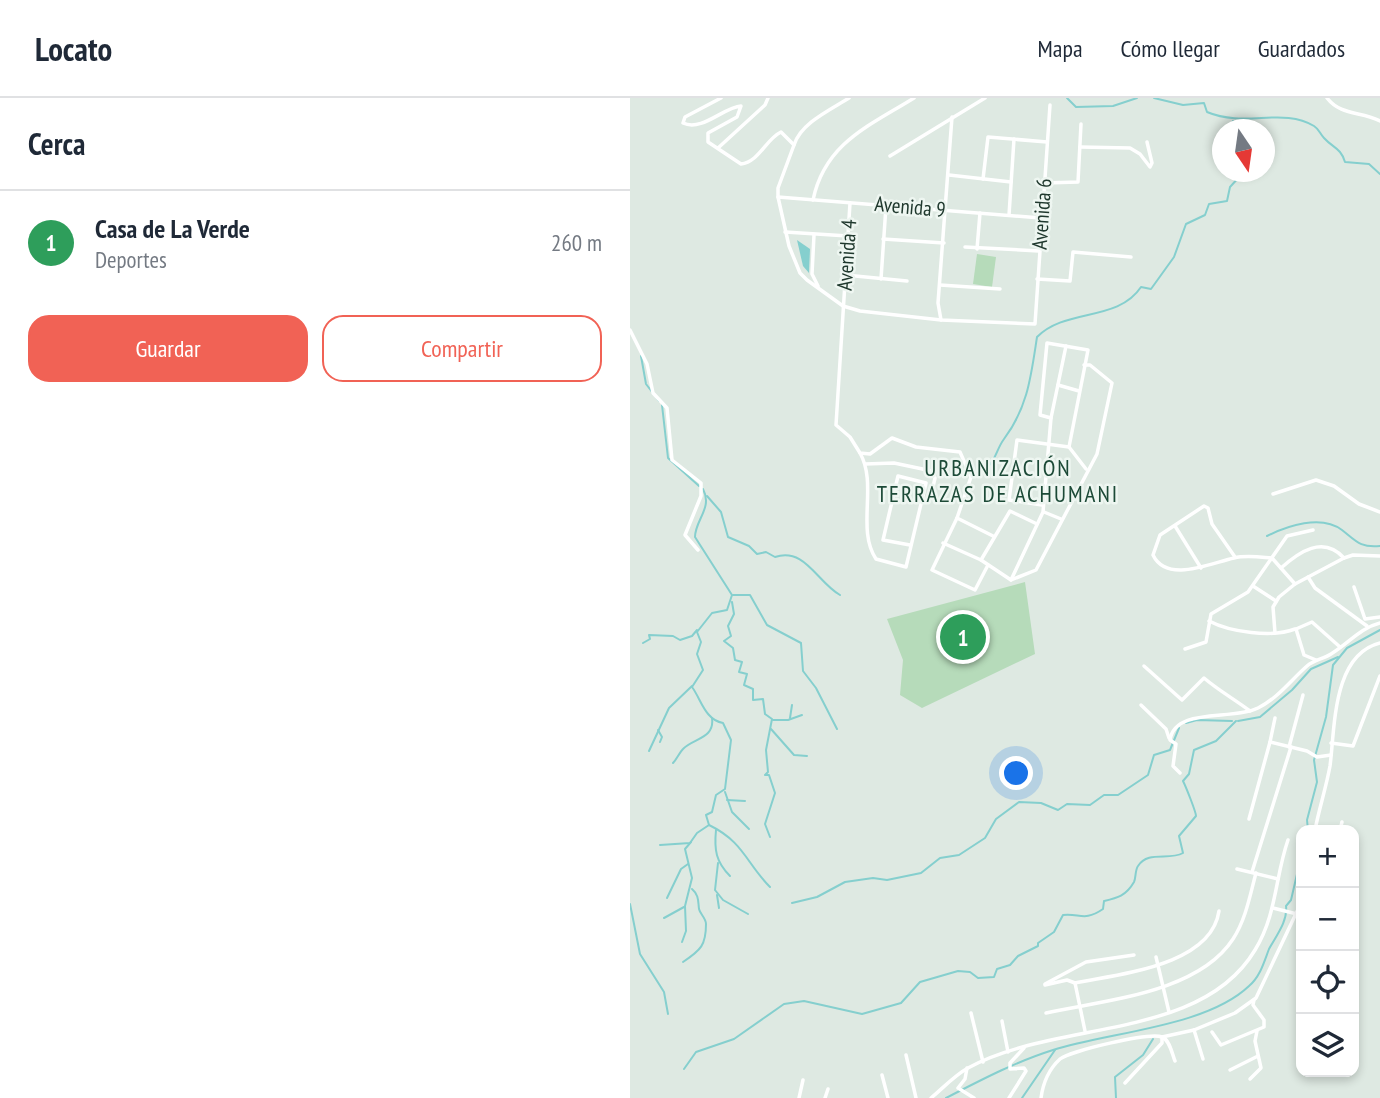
<!DOCTYPE html>
<html lang="es">
<meta charset="utf-8">
<style>
body{margin:0;font-family:"PT Sans Narrow",sans-serif;background:#f2f2f3;color:#1f2937}
.controls{position:absolute;right:21px;bottom:21px;display:grid;overflow:hidden;border-radius:14px;box-shadow:0 4px 10px #0003}
.controls button{width:63px;height:63px;display:grid;place-items:center;padding:0;border:0;border-bottom:2px solid #e0e1e3;background:#fff;color:#1f2937;font:35px sans-serif}
.compass{position:absolute;left:582px;top:21px;width:63px;height:63px;border-radius:50%;background:#fff;box-shadow:0 4px 10px #0003;rotate:167deg}
.you{position:absolute;left:387px;top:676px;width:24px;height:24px;margin:-18px;border:5px solid #fff;border-radius:50%;background:#1a73e8;box-shadow:0 0 0 10px #1a73e833}
.badge{display:grid;place-items:center;width:46px;height:46px;border-radius:50%;background:#f16255;color:#fff;font-size:23px;font-weight:700}
.pin{position:absolute;translate:-50% -50%;border:4px solid #fff;box-shadow:0 2px 7px #0006}
.list{margin:0;padding:0;list-style:none}
h2{display:flex;justify-content:space-between;align-items:center;height:91px;margin:0;padding:0 28px;font-size:30px}
h2 small{font-size:23px;font-weight:400;color:#747a83}
.list li{display:grid;grid-template-columns:46px 1fr auto;gap:21px;align-items:center;box-sizing:border-box;height:105px;padding:0 28px;border-top:2px solid #e0e1e3}
.list b{display:block;font-size:26px;white-space:nowrap}
.list p{margin:0;font-size:23px;white-space:nowrap;color:#747a83}
.list em{font-size:23px;font-style:normal;color:#747a83}
.actions{display:flex;gap:14px;padding:21px 28px}
.actions a{flex:1;padding:16px 0;border:2px solid #f16255;border-radius:21px;text-align:center;font-size:24px;color:#f16255}
.actions .main{background:#f16255;color:#fff}
.icon{flex:none;width:38px;height:38px;fill:none;stroke:currentColor;stroke-width:2;stroke-linecap:round;stroke-linejoin:round}
.map{position:relative;flex:none;width:750px;height:1000px;overflow:hidden}
header{display:flex;align-items:center;gap:42px;box-sizing:border-box;height:98px;padding:0 35px;background:#fff;border-bottom:2px solid #e0e1e3}
header strong{font-size:33px}
nav{display:flex;gap:38px;margin-inline-start:auto;font-size:24px}
main{display:flex}
aside{flex:1;background:#fff}
.map>svg:first-child{display:block}
.pitch{fill:#b6dbba}
.water{fill:#85cfce}
.lines{fill:none;stroke-linecap:round;stroke-linejoin:round}
.stream{stroke:#85cfce;stroke-width:2}
.street{stroke:#fff;stroke-width:3.5}
.labels{text-anchor:middle;stroke-width:5;stroke-linejoin:round;paint-order:stroke}
.street-label{font-size:21px;fill:#20392e;stroke:#eef6f1}
.neighbourhood-label{font-size:23px;letter-spacing:2px;fill:#1c4a37;stroke:#eef6f1}
</style>
<header>
<strong>Locato</strong>
<nav><a>Mapa</a><a>Cómo llegar</a><a>Guardados</a></nav>
</header>
<main>
<aside>
<h2>Cerca<small></small></h2>
<ul class="list">
<li><span class="badge" style="background:#2e9e5b">1</span><div><b>Casa de La Verde</b><p>Deportes</p></div><em>260 m</em></li>
</ul>
<div class="actions"><a class="main">Guardar</a><a>Compartir</a></div>
</aside>
<div class="map">
<svg width="750" height="1000" viewBox="0 0 750 1000">
<rect width="100%" height="100%" fill="#dee9e2"/>
<g class="pitch">
<path d="M347 156 366 159 362 189 343 186Z"/>
<path d="M395 484 405 556 292 610 270 597 273 562 257 521Z"/>
</g>
<path class="water" d="M167 142 180 151 179 175 173 168Z"/>
<g class="lines">
<g class="stream">
<path d="M437 0 446 9 483 8 507 0"/>
<path d="M524 0 553 7 574 5 577 14C615 30 653 9 684 28 689 31 690 36 694 40 703 50 711 50 715 64L739 66 750 76"/>
<path d="M599 32 603 23"/>
<path d="M11 258 16 286 29 303"/>
<path d="M32 307 38 360 69 388"/>
<path d="M349 374C366 367 365 353 374 341 398 309 401 278 407 239 435 210 488 224 511 189L521 191 544 159 556 126 575 117 579 106 597 103 600 89 610 78 608 74"/>
<path d="M73 391C83 410 65 422 65 439L102 497 97 512 82 515 67 534 71 544 67 556 73 572 62 589C71 601 75 622 93 625L101 642 95 691 86 697 82 714 76 717 79 727C114 744 116 765 140 789"/>
<path d="M77 398 91 414 98 439 119 448 127 456 136 454 145 459C175 449 187 484 210 497"/>
<path d="M637 438C657 428 691 416 712 432 726 443 730 450 750 448"/>
<path d="M103 497H120L137 527 171 545 173 573 186 590 207 631"/>
<path d="M102 504 104 516 98 528 101 538 94 543 103 550 105 562 112 564 109 574 117 576 114 587 123 591V602L133 601 135 616 142 621 136 652 138 674 135 677H139L145 695 135 726 140 739"/>
<path d="M13 545 20 541 19 537 43 538 50 542 62 538 67 532"/>
<path d="M160 620 162 607"/>
<path d="M143 622H158L172 617"/>
<path d="M608 623 630 619 662 592 681 571 708 559"/>
<path d="M556 625 567 622 602 623"/>
<path d="M141 631 164 657 177 658"/>
<path d="M28 632 32 639 30 644"/>
<path d="M19 653 39 610 62 588"/>
<path d="M43 665C47 661 49 655 53 651 63 640 85 641 82 620"/>
<path d="M95 694 102 714 119 731"/>
<path d="M97 702 115 703"/>
<path d="M86 732C84 752 86 764 100 778"/>
<path d="M678 732 677 722 687 684 684 662 696 619 703 567 717 550 750 532"/>
<path d="M30 747 60 745 67 735 79 727"/>
<path d="M88 765 85 792 93 802 118 816"/>
<path d="M87 797 89 810"/>
<path d="M37 800 51 771 58 766"/>
<path d="M162 805 187 799 215 784 243 780 257 782 291 775 310 760 329 757 355 740 366 721 389 704 411 705 428 712 437 706 460 707 474 697H488L518 677 524 657 540 652 549 630"/>
<path d="M0 806 10 856 34 894 38 916"/>
<path d="M34 820 54 809"/>
<path d="M52 844 56 833 55 808 62 780 55 751 61 744"/>
<path d="M53 864C71 852 76 847 76 826 76 820 70 816 69 811 68 803 69 797 62 791"/>
<path d="M54 971 66 954 104 941 154 906 174 903 232 916 271 905 290 884 328 873 340 874 348 880 364 879 367 871 380 867 388 858 408 848V845L424 834 433 817C450 815 454 824 473 811L474 803C487 800 496 798 504 784 506 780 505 772 508 768 518 752 539 763 553 755L549 738 566 718C566 714 556 689 553 683L559 676 564 652 586 643 606 623"/>
<path d="M316 1000C351 982 385 964 423 952 480 934 576 929 619 888 630 879 634 864 639 851 646 838 658 823 656 808L661 802 671 759"/>
<path d="M392 1000 425 952"/>
<path d="M486 1000 485 979 513 957 523 941"/>
</g>
<g class="street">
<path d="M91 0 55 19 53 25C72 34 94 9 111 8L107 19 78 35V44L111 66C129 64 136 41 151 34L164 47 148 90V99L159 148 170 175 177 182 213 208 230 213 311 222 405 226 420 7"/>
<path d="M697 0C711 18 731 13 750 23"/>
<path d="M164 47C171 25 200 12 219 0"/>
<path d="M450 49 500 50 510 56 520 69 522 65 517 44"/>
<path d="M88 50 135 7 138 0"/>
<path d="M260 58 355 0"/>
<path d="M319 77 381 84"/>
<path d="M353 81 358 39 417 44"/>
<path d="M415 85 448 84 451 26"/>
<path d="M148 99 411 120"/>
<path d="M183 102C195 45 239 28 284 0"/>
<path d="M220 105 206 327 220 339 230 355 240 356 262 340 286 349 330 354 341 379 327 420 302 472 345 492 358 467"/>
<path d="M379 117 384 41"/>
<path d="M155 134 218 138"/>
<path d="M184 137 182 176 188 188"/>
<path d="M253 141 314 145"/>
<path d="M335 149 409 153"/>
<path d="M347 151 350 115"/>
<path d="M215 177 277 183"/>
<path d="M251 181 256 108"/>
<path d="M407 181 440 183 443 154 501 159"/>
<path d="M310 187 370 191"/>
<path d="M311 222 308 205 322 19"/>
<path d="M0 232 17 266 23 295 37 310 42 362 71 385V398L55 437 68 452"/>
<path d="M428 287 449 293"/>
<path d="M421 320 410 317 417 245 458 252 439 349"/>
<path d="M230 355C248 387 226 431 246 461L276 469 296 385 268 378 253 442 280 447"/>
<path d="M235 366 264 365 302 373 305 380 303 389"/>
<path d="M643 396 686 382 704 388 729 406 750 414"/>
<path d="M412 407 379 402 387 342 439 349 456 371"/>
<path d="M414 414 431 421"/>
<path d="M327 420 363 438"/>
<path d="M545 428 571 470"/>
<path d="M313 445 351 462 381 482 406 472 467 356 482 285 460 267H454"/>
<path d="M605 459 582 426 578 410 574 408 530 437 523 457C537 486 581 465 604 460 616 457 629 459 642 460L665 486"/>
<path d="M351 462 380 413 407 426"/>
<path d="M651 470C669 454 693 437 714 460"/>
<path d="M678 479 685 490 737 528"/>
<path d="M381 482 413 414 421 320 436 248"/>
<path d="M623 488 646 503"/>
<path d="M724 489 735 521 750 519"/>
<path d="M579 523C600 534 642 540 665 531"/>
<path d="M645 535 643 509 649 499 665 486 714 460 723 457 750 458"/>
<path d="M555 551 576 544 581 516 618 494 657 438 683 432"/>
<path d="M686 562 674 557 666 531 682 524 710 549"/>
<path d="M514 568 552 602 574 580C588 592 604 601 620 613"/>
<path d="M511 607 536 631 539 640"/>
<path d="M645 620 640 644 677 653 687 659 701 657"/>
<path d="M701 645 723 648 750 578"/>
<path d="M659 649 673 597"/>
<path d="M550 675 543 668 546 646 540 642C545 609 601 623 628 610 648 600 661 582 677 568 684 562 693 561 701 556 718 546 730 530 750 525"/>
<path d="M619 721 640 644"/>
<path d="M685 732C689 711 696 690 700 668 705 631 702 557 750 545"/>
<path d="M710 732 712 724"/>
<path d="M607 771 648 781"/>
<path d="M622 774 661 649"/>
<path d="M643 810 667 816"/>
<path d="M526 859 539 914"/>
<path d="M445 885 455 933"/>
<path d="M415 886 456 864 504 857"/>
<path d="M415 887 437 882 445 885C488 876 581 868 589 813"/>
<path d="M341 915 353 964"/>
<path d="M416 915C475 902 568 895 603 841 616 821 620 797 626 775"/>
<path d="M372 923 378 954"/>
<path d="M564 932 573 961"/>
<path d="M582 934 591 947 634 929V922L623 907 624 902"/>
<path d="M276 957 286 1000"/>
<path d="M337 970 335 981 328 990 344 1000"/>
<path d="M600 972 628 958"/>
<path d="M252 977 258 1000"/>
<path d="M620 981 631 970 625 943 627 933"/>
<path d="M495 985 532 945V939L564 932 605 915 626 900 671 805"/>
<path d="M169 1000 173 982"/>
<path d="M195 1000 198 991"/>
<path d="M301 1000C313 990 325 977 338 970 425 922 571 943 625 852 647 816 645 779 658 742"/>
<path d="M379 1000 396 973 394 970 380 971V965L394 950"/>
<path d="M411 1000C413 985 418 972 430 961 440 953 519 934 532 939 540 942 542 956 545 963"/>
</g>
</g>
<g class="labels">
<g class="street-label">
<text transform="translate(280 109) rotate(5)" y="7">Avenida 9</text>
<text transform="translate(412 116) rotate(-86)" y="7">Avenida 6</text>
<text transform="translate(217 157) rotate(-86)" y="7">Avenida 4</text>
</g>
<g class="neighbourhood-label">
<text x="368" y="378">URBANIZACIÓN<tspan x="368" dy="26">TERRAZAS DE ACHUMANI</tspan></text>
</g>
</g>
</svg>
<div class="controls">
<button>+</button>
<button>−</button>
<button><svg class="icon" aria-label="locate" viewBox="0 0 24 24"><circle cx="12" cy="12" r="6"/><path d="M12 2v4M12 18v4M2 12h4M18 12h4"/></svg></button>
<button><svg class="icon" aria-label="layers" viewBox="0 0 24 24"><path d="M12 4l9 5-9 5-9-5zM3 14l9 5 9-5"/></svg></button>
</div>
<svg class="compass" viewBox="-18 -18 36 36"><path d="M0-13l5 13h-10z" fill="#e53935"/><path d="M0 13l5-13h-10z" fill="#747a83"/></svg>
<div class="you"></div>
<div class="pin badge" style="left:333px;top:539px;background:#2e9e5b">1</div>
</div>
</main>
